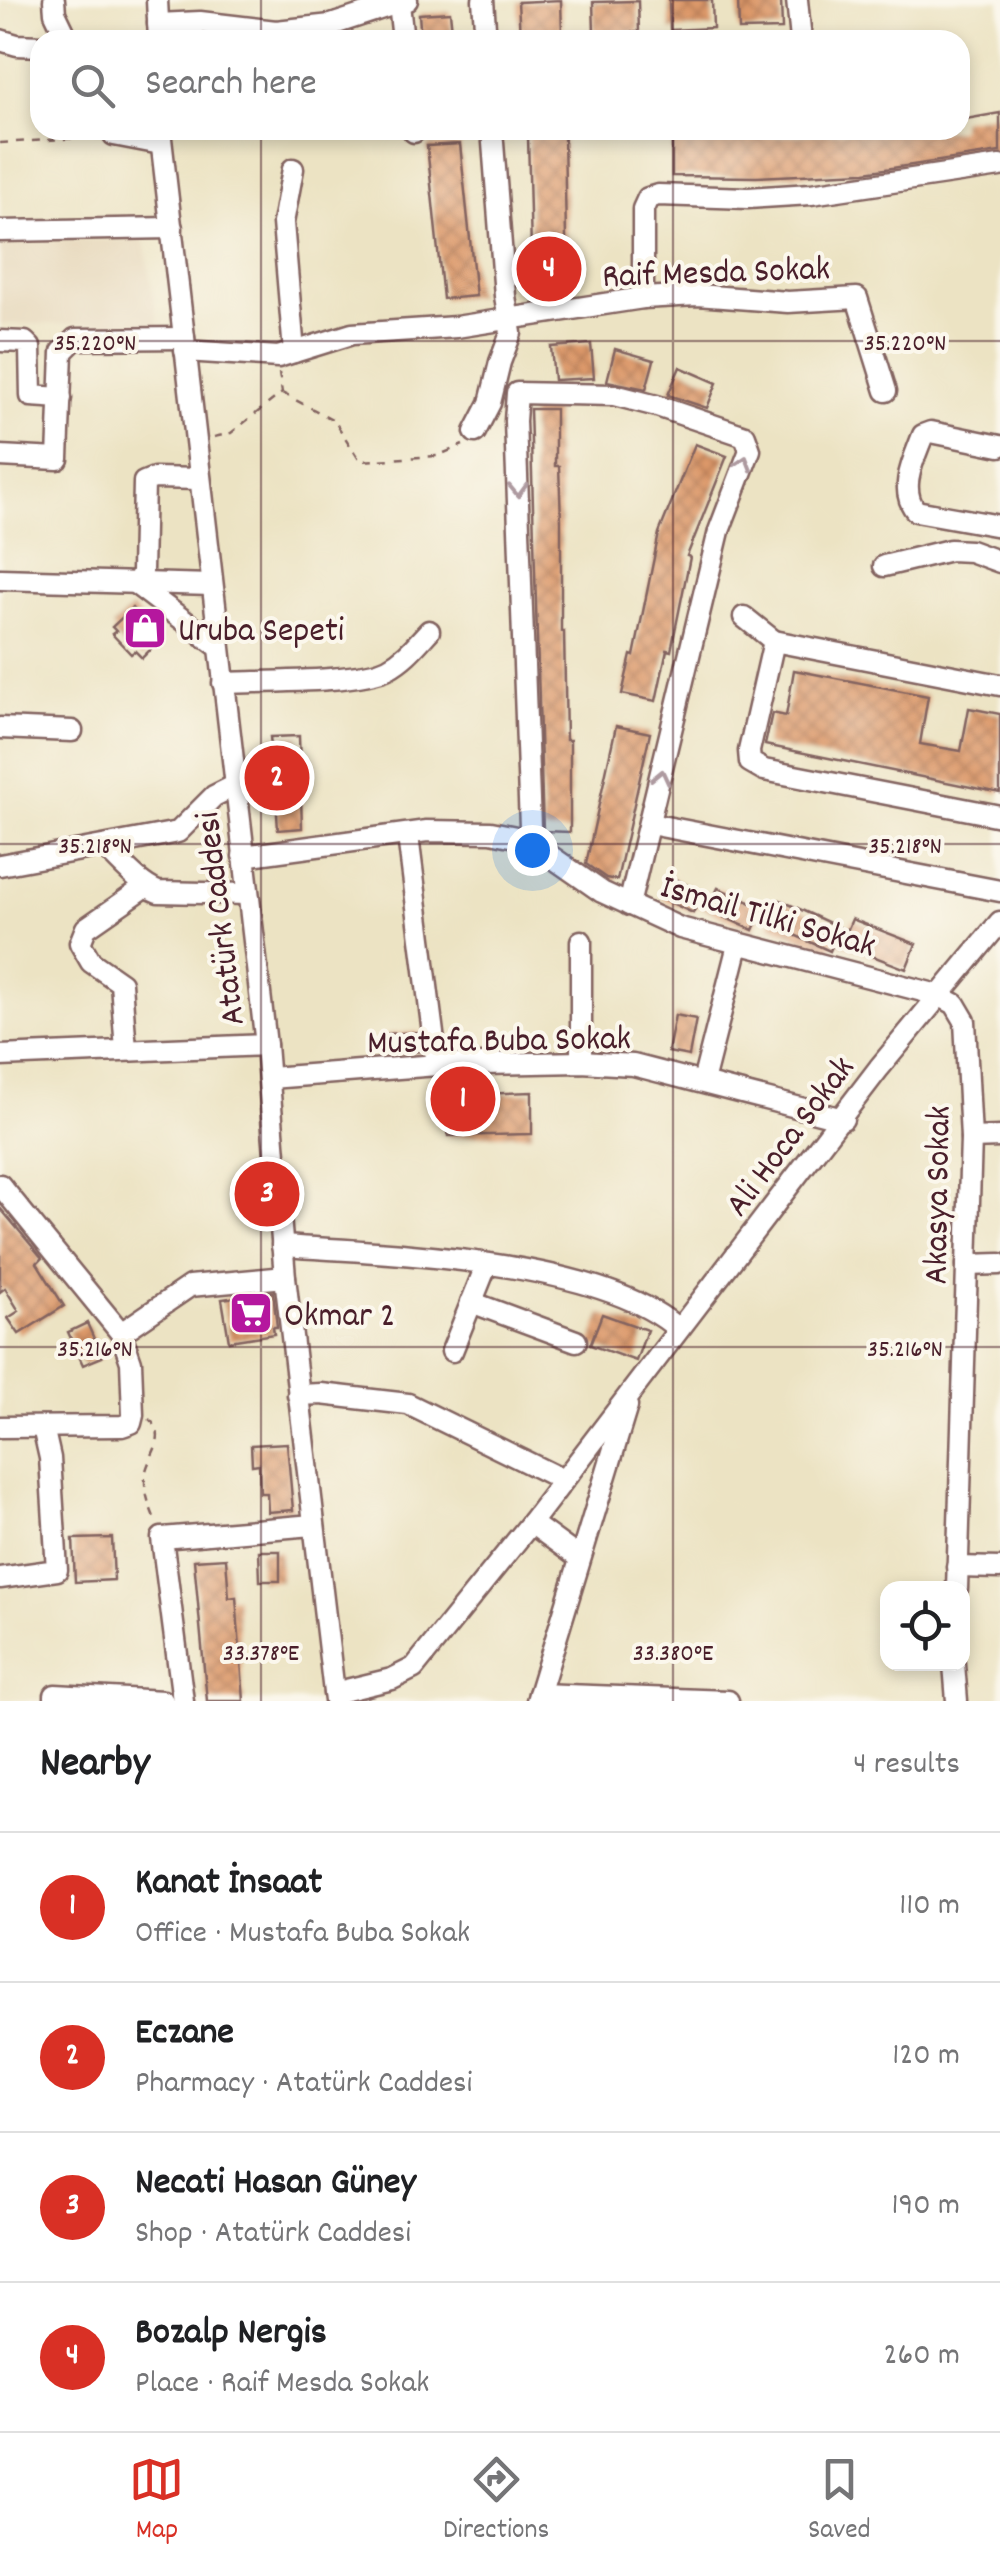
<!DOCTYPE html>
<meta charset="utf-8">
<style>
body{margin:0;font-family:Dekko,sans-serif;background:#f6f6f6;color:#202124}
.controls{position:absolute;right:30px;bottom:30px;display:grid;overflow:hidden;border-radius:20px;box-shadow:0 5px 15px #0003}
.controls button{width:90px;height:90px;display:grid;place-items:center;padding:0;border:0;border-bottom:2px solid #e0e0e0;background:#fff;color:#202124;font:50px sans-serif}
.you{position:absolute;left:532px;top:850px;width:35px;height:35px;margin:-25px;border:8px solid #fff;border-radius:50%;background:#1a73e8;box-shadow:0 0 0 15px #1a73e833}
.badge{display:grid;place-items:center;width:65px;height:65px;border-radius:50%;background:#d93025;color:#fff;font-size:32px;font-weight:700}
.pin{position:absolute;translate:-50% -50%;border:5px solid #fff;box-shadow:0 2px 10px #0006}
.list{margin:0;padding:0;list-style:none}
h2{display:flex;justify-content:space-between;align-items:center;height:130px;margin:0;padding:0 40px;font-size:42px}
h2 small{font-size:32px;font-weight:400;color:#757577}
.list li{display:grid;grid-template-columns:65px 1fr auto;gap:30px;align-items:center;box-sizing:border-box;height:150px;padding:0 40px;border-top:2px solid #e0e0e0}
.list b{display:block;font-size:38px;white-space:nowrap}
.list p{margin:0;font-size:32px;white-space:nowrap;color:#757577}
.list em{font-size:32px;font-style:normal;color:#757577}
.icon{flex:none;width:55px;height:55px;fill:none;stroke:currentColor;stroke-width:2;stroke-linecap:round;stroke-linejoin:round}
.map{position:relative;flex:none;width:1000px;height:1701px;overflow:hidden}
.search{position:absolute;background:#fff;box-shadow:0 5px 15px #0003;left:30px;right:30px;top:30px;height:110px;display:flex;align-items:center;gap:25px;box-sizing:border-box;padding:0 35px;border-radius:30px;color:#757577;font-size:38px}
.sheet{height:730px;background:#fff}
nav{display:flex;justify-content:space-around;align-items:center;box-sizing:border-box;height:140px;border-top:2px solid #e0e0e0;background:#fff;font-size:28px;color:#757577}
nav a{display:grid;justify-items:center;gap:5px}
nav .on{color:#d93025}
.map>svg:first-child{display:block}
.built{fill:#e5d5b7}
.building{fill:url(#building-cross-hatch)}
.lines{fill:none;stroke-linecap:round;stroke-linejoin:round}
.minor-casing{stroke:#836460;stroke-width:25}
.path{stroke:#836460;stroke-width:2.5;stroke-dasharray:8 8;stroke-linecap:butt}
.minor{stroke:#fff;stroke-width:20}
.oneway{stroke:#ae9aa0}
.ticks{fill:none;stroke:#4a1f2b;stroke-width:2.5;stroke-opacity:0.45}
.labels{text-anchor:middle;stroke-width:8;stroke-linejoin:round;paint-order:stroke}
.street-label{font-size:35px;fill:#4a1f2b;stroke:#fbf7ec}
.poi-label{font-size:35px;fill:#4a1f2b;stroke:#fbf7ec;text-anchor:start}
.ticks-label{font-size:25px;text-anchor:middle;fill:#4a1f2b;stroke:#fbf7ec;stroke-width:8;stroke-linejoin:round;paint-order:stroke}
</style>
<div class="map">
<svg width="1000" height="1701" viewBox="0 0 1000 1701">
<defs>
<pattern id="building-cross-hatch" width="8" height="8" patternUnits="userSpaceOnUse" patternTransform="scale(2.5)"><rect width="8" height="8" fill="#dc9869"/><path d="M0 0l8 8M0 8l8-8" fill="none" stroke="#b47b57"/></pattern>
</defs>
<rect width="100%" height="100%" fill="#fbf7ec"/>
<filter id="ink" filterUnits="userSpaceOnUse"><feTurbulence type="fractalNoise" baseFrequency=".01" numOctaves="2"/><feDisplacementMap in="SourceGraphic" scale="20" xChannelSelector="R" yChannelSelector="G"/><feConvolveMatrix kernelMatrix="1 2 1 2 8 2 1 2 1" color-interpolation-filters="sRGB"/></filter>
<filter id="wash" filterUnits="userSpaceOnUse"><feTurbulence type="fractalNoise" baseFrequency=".0048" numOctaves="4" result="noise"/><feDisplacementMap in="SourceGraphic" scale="40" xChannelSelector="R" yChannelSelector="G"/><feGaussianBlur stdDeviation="2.25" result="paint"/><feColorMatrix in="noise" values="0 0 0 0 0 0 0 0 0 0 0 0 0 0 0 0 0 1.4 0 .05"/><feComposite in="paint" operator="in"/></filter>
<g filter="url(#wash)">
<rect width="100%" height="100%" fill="#ece3c3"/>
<path class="built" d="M0 240H144L158 324H0Z"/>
<g id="blocks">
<g class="building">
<path d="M561 0 562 34 520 36 518 2Z"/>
<path d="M669 0H712L713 28 670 30Z"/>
<path d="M738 0H781L782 29 739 30Z"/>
<path d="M638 1 639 32 594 33 593 2Z"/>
<path d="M450 12 453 40H421L419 14Z"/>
<path d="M1000 113V152L865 172 756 177 672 176V136L767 137 863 130H960V120Z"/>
<path d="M564 135 567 289 532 290 528 136Z"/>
<path d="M460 144 476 296 443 299 427 146Z"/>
<path d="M591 344 594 378 554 380 551 347Z"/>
<path d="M615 349 654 360 646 389 607 381Z"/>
<path d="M680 367 717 383 707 408 668 395Z"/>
<path d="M530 409H555V466H559L561 521V631H564L566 740H570V832L543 831Z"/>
<path d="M695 444 727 456 687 556 690 557 671 651 667 650 656 701 622 694 631 655 634 656 659 533Z"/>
<path d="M132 608 161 639 142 658 135 651 131 654 112 634 116 631 112 627Z"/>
<path d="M794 670 928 696 920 744 961 751 969 708 1000 714V793L765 745 772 713 786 716Z"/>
<path d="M616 726 650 733 617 880 606 878 586 864Z"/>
<path d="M299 736 302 828 278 830 275 782 267 747 271 746 270 737Z"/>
<path d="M671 877 713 898 718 888 763 908 753 930 697 905 693 913 661 898Z"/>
<path d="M780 900 847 931 852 919 916 944 906 969 834 941 830 951 770 924Z"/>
<path d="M675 1015 696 1019 689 1056 668 1052Z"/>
<path d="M419 1032 421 1051 389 1054 387 1034Z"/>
<path d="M532 1092V1134L448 1136V1095Z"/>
<path d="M0 1208 42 1258 37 1263 64 1306 19 1334 8 1318 19 1311 5 1288 0 1292Z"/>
<path d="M273 1292 277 1327H273L274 1334 229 1341 222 1299Z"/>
<path d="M602 1314 647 1330 636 1361 590 1345Z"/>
<path d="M87 1323 102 1357 83 1365 68 1332Z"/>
<path d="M287 1443 293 1510 268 1512 267 1493H260L259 1464 252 1465 251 1445Z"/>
<path d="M112 1538 114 1580 75 1582 73 1539Z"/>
<path d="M259 1551H280V1581H260Z"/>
<path d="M226 1558 229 1598 236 1597 244 1701H207L194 1560Z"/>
</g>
</g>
</g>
<g filter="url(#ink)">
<use href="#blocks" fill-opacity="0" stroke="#836460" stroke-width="2.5"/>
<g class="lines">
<g class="minor-casing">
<g id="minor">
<path d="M54 0 55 13 68 40"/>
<path d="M157 0 159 40"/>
<path d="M483 0 486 40"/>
<path d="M797 0 801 40"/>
<path d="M399 4 403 40"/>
<path d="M158 24 200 22 276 31 331 25 407 0"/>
<path d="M0 40 17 45 40 46"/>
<path d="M111 130 114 135 161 144"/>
<path d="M160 130 266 1045 285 1277 335 1701"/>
<path d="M414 130V132"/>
<path d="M293 169 283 223 294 352"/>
<path d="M0 231 172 228"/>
<path d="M643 298V209L648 198 658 195 748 198 811 194 1000 166"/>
<path d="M0 341 25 342 30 347 31 396 61 398"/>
<path d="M185 351 278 357 352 334 456 327 643 298 697 295 788 302 857 298 886 391"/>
<path d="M475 432 490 403 500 362 511 333 505 296 492 130"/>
<path d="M1000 446 931 432 923 435C914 459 898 489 916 511L1000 526"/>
<path d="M0 456 58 459 62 352 75 339 184 338"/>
<path d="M200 479 154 478 144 482 142 572 137 585 219 647"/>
<path d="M884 566 950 550 970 551 1000 562"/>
<path d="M0 579 212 585"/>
<path d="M744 617 774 641"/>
<path d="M223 683C259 681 359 683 388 668 405 659 416 645 429 631"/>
<path d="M1000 685 774 641 749 751 750 762 764 770 1000 816"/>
<path d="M0 728 72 731"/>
<path d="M650 824 1000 891"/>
<path d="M408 836 437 1065"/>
<path d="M526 839 530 827 515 421 517 393 614 395 657 406 745 436 750 450 719 531 629 905"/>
<path d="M104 847C121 862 138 884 158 892L248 894"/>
<path d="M243 856 427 831 491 832 526 839 602 892 680 928 938 995 955 1004 965 1021 971 1138 957 1589"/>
<path d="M0 865 178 832 214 796 234 786"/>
<path d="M581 941V1062"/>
<path d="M126 1050 121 983 91 962 80 943 86 928 145 887"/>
<path d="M0 1056 266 1045"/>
<path d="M270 1078 437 1065 581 1062 633 1065 843 1119"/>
<path d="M703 1082 738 945"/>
<path d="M971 1138 1000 1137"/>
<path d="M0 1185 121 1333 131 1362 133 1415 131 1423 122 1426 0 1427"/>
<path d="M282 1246C386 1253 600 1259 678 1329"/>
<path d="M967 1265 1000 1264"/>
<path d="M471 1302 576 1341"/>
<path d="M121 1333 190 1286 285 1277"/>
<path d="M452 1351 486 1266"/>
<path d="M298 1395 321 1394 408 1404 563 1480"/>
<path d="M531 1523 579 1558"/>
<path d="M957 1567 1000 1568"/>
<path d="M0 1578 57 1570 50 1458 43 1427"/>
<path d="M954 1664 957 1701"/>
<path d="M334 1693 392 1679 414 1668 531 1523 879 1068 1000 922"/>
<path d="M539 1694 728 1701"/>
<path d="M55 1701V1695L163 1701"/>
<path d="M183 1701 162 1538 313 1525"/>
<path d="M537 1701 627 1406"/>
</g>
</g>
<g class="path">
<path d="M0 143 93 137"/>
<path d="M282 393 334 420 360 461 437 456 463 445"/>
<path d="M214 437 231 433 282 393 279 373"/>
<path d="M149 1419C172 1438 143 1459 145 1481 145 1495 151 1510 156 1522"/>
</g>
<use href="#minor" class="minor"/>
</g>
<defs><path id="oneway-chevron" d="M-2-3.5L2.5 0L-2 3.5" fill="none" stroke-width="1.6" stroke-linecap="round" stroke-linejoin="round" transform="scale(2.5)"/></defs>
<g class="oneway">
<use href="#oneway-chevron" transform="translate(744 463) rotate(-73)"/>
<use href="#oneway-chevron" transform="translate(518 490) rotate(88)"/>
<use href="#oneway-chevron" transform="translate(661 777) rotate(-77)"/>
</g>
</g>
<path class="ticks" d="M261 0V40M673 0V40M261 130V1701M673 130V1701M0 341H1000M0 844H1000M0 1347H1000"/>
<defs>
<g id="shop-square" transform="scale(2.25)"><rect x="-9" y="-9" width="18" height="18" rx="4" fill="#b5179e" stroke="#fbf7ec"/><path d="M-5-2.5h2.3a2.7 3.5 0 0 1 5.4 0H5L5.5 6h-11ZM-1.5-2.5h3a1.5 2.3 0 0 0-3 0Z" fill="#fff"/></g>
<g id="supermarket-square" transform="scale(2.25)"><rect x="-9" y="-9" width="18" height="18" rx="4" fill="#b5179e" stroke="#fbf7ec"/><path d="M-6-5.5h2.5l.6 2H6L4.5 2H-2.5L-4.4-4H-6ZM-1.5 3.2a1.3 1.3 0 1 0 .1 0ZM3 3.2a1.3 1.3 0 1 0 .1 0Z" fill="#fff"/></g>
</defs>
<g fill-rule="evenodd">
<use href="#shop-square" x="145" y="628"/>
<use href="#supermarket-square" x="251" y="1313"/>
</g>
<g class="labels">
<g class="street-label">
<text transform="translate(716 270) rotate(-2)" y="12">Raif Mesda Sokak</text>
<text transform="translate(769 914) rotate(16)" y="12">İsmail Tilki Sokak</text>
<text transform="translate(218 919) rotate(-97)" y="12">Atatürk Caddesi</text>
<text transform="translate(499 1038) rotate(-1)" y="12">Mustafa Buba Sokak</text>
<text transform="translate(788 1135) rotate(-53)" y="12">Ali Hoca Sokak</text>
<text transform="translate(935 1195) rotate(-89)" y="12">Akasya Sokak</text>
</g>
<g class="poi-label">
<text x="178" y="640">Uruba Sepeti</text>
<text x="284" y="1325">Okmar 2</text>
</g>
</g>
<g class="ticks-label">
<text x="95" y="350">35.220°N</text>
<text x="905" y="350">35.220°N</text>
<text x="95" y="853">35.218°N</text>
<text x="905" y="853">35.218°N</text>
<text x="95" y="1356">35.216°N</text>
<text x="905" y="1356">35.216°N</text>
<text x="261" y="1660">33.378°E</text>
<text x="673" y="1660">33.380°E</text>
</g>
</svg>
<div class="controls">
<button><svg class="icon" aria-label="locate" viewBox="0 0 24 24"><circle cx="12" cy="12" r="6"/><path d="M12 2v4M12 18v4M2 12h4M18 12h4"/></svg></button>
</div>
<div class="you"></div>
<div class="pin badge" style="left:463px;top:1099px">1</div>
<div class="pin badge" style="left:277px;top:778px">2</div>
<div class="pin badge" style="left:267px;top:1194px">3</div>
<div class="pin badge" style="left:549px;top:269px">4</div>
<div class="search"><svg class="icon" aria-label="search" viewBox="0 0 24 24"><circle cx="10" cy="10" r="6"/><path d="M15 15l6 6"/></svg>Search here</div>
</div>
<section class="sheet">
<h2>Nearby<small>4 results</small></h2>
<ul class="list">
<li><span class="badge">1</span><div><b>Kanat İnsaat</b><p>Office · Mustafa Buba Sokak</p></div><em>110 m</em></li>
<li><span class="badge">2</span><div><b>Eczane</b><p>Pharmacy · Atatürk Caddesi</p></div><em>120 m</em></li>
<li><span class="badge">3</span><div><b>Necati Hasan Güney</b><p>Shop · Atatürk Caddesi</p></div><em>190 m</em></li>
<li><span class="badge">4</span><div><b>Bozalp Nergis</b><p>Place · Raif Mesda Sokak</p></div><em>260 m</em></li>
</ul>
</section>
<nav>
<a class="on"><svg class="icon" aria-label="map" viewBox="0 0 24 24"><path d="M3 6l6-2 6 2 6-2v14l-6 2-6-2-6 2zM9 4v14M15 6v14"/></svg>Map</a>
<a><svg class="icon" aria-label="directions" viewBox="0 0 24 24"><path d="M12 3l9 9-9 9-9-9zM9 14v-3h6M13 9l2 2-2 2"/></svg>Directions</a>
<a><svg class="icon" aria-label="saved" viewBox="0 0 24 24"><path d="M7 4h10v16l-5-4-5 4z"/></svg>Saved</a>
</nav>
